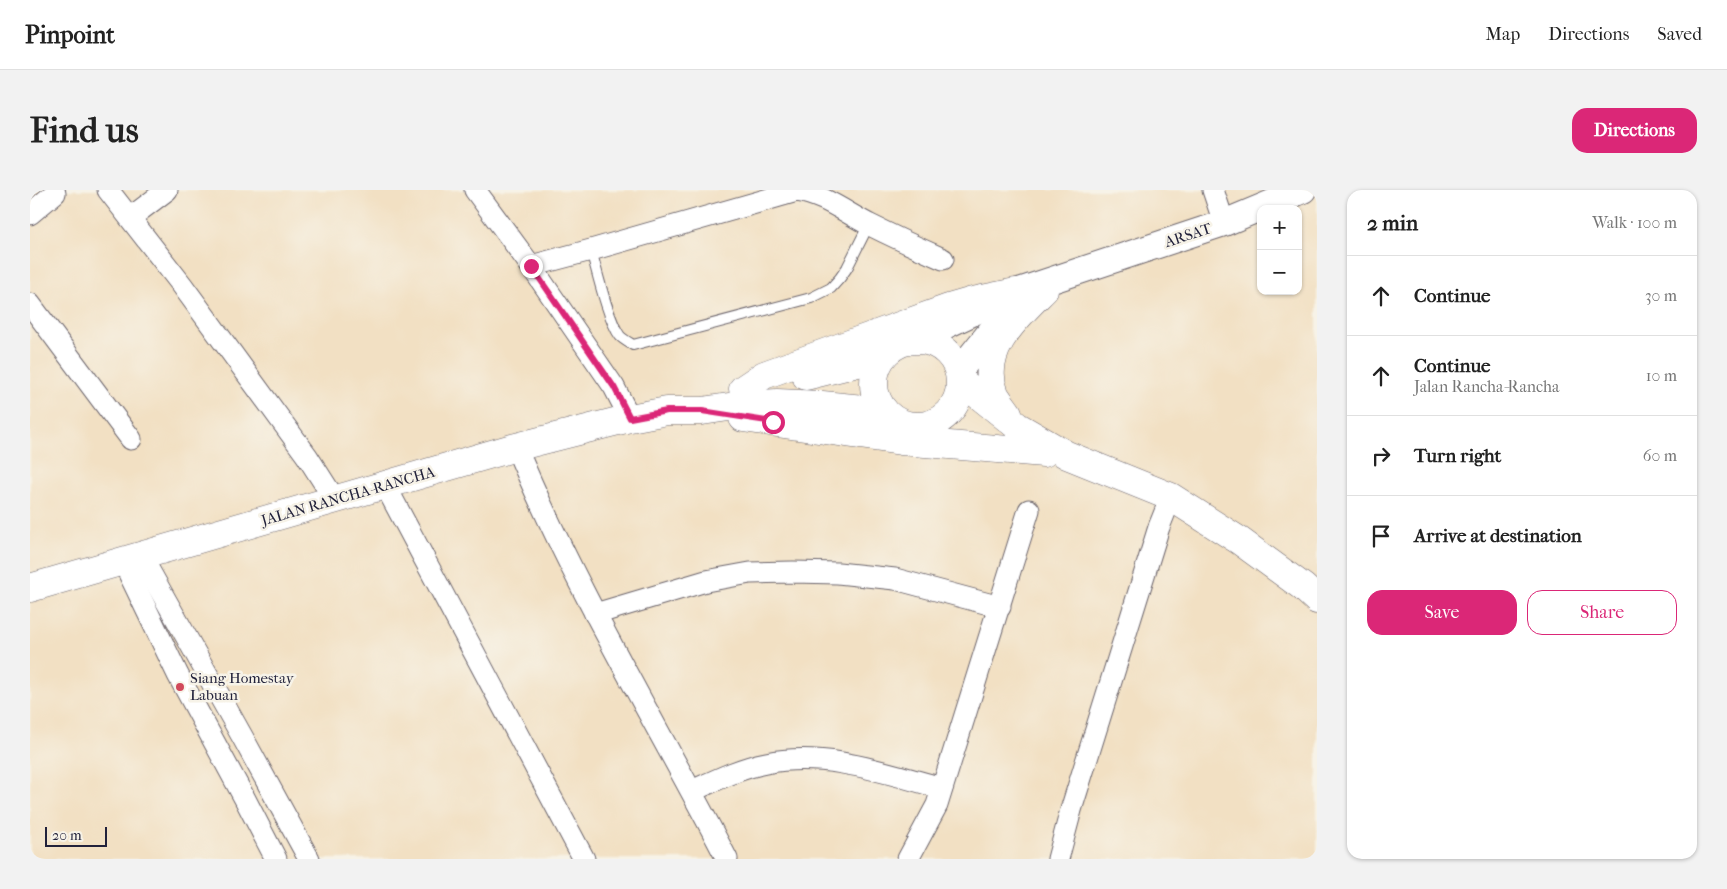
<!DOCTYPE html>
<meta charset="utf-8">
<style>
body{margin:0;font-family:"IM FELL French Canon",serif;background:#f2f2f2;color:#222}
.controls{position:absolute;right:15px;top:15px;display:grid;overflow:hidden;border-radius:10px;box-shadow:0 1px 4px #0004}
.controls button{width:45px;height:45px;display:grid;place-items:center;padding:0;border:0;border-bottom:1px solid #e0e0e0;background:#fff;color:#222;font:25px sans-serif}
.scale{position:absolute;left:15px;bottom:12px;width:62px;box-sizing:border-box;padding-left:5px;border:2px solid #22223b;border-top:0;font-size:14px;line-height:18px;white-space:nowrap;color:#22223b;-webkit-text-stroke:4px #f7f3e8;paint-order:stroke}
.stop{position:absolute;width:15px;height:15px;margin:-11px;border:4px solid #db2777;border-radius:50%;background:#fff}
.stop.end{background:#db2777;border-color:#fff;box-shadow:0 1px 5px #0008}
.list{margin:0;padding:0;list-style:none}
h2{display:flex;justify-content:space-between;align-items:center;height:65px;margin:0;padding:0 20px;font-size:21px}
h2 small{font-size:16px;font-weight:400;color:#767676}
.list li{display:grid;grid-template-columns:32px 1fr auto;gap:15px;align-items:center;box-sizing:border-box;height:80px;padding:0 20px;border-top:1px solid #e0e0e0}
.list b{display:block;font-size:19px;white-space:nowrap}
.list p{margin:0;font-size:16px;white-space:nowrap;color:#767676}
.list em{font-size:16px;font-style:normal;color:#767676}
.actions{display:flex;gap:10px;padding:15px 20px}
.actions a{flex:1;padding:11px 0;border:1px solid #db2777;border-radius:15px;text-align:center;font-size:18px;color:#db2777}
.actions .main{background:#db2777;color:#fff}
.icon{flex:none;width:28px;height:28px;fill:none;stroke:currentColor;stroke-width:2;stroke-linecap:round;stroke-linejoin:round}
.map{position:relative;flex:none;width:1287px;height:669px;overflow:hidden;border-radius:15px}
header{display:flex;align-items:center;gap:30px;box-sizing:border-box;height:70px;padding:0 25px;background:#fff;border-bottom:1px solid #e0e0e0}
header strong{font-size:24px}
nav{display:flex;gap:28px;margin-inline-start:auto;font-size:18px}
.intro{display:flex;align-items:center;justify-content:space-between;box-sizing:border-box;height:120px;padding:0 30px}
h1{margin:0;font-size:35px}
.button{padding:12px 22px;border-radius:15px;background:#db2777;color:#fff;font-size:18px;font-weight:700}
main{display:flex;gap:30px;padding:0 30px}
aside{flex:1;background:#fff;border-radius:15px;box-shadow:0 1px 4px #0004}
.map>svg:first-child{display:block}
.lines{fill:none;stroke-linecap:round;stroke-linejoin:round}
.service-casing{stroke:#6b646b;stroke-width:12}
.minor-casing{stroke:#6b646b;stroke-width:23}
.tertiary-casing{stroke:#6b646b;stroke-width:28}
.secondary-casing{stroke:#6b646b;stroke-width:29}
.service{stroke:#fff;stroke-width:10}
.minor{stroke:#fff;stroke-width:21}
.tertiary{stroke:#fff;stroke-width:26}
.secondary{stroke:#fff;stroke-width:28}
.route{stroke:#db2777;stroke-width:6}
.poi-dot{fill:#d1495b;stroke:#f7f3e8;stroke-width:2}
.labels{text-anchor:middle;stroke-width:5;stroke-linejoin:round;paint-order:stroke}
.street-label{font-size:15px;fill:#22223b;stroke:#f7f3e8}
.poi-label{font-size:15px;fill:#22223b;stroke:#f7f3e8;text-anchor:start}
</style>
<header>
<strong>Pinpoint</strong>
<nav><a>Map</a><a>Directions</a><a>Saved</a></nav>
</header>
<div class="intro"><h1>Find us</h1><a class="button">Directions</a></div>
<main>
<div class="map">
<svg width="1287" height="669" viewBox="0 0 1287 669">
<rect width="100%" height="100%" fill="#f7f3e8"/>
<filter id="ink" filterUnits="userSpaceOnUse"><feTurbulence type="fractalNoise" baseFrequency=".02" numOctaves="2"/><feDisplacementMap in="SourceGraphic" scale="10" xChannelSelector="R" yChannelSelector="G"/><feConvolveMatrix kernelMatrix="1 2 1 2 8 2 1 2 1" color-interpolation-filters="sRGB"/></filter>
<filter id="wash" filterUnits="userSpaceOnUse"><feTurbulence type="fractalNoise" baseFrequency=".0096" numOctaves="4" result="noise"/><feDisplacementMap in="SourceGraphic" scale="20" xChannelSelector="R" yChannelSelector="G"/><feGaussianBlur stdDeviation="1.12" result="paint"/><feColorMatrix in="noise" values="0 0 0 0 0 0 0 0 0 0 0 0 0 0 0 0 0 1.4 0 .05"/><feComposite in="paint" operator="in"/></filter>
<g filter="url(#wash)">
<rect width="100%" height="100%" fill="#f2e0c3"/>
</g>
<g filter="url(#ink)">
<g class="lines">
<g class="service-casing">
<path id="service" d="M561 60C567 81 578 130 590 146 594 150 598 152 603 155L781 108 801 98 810 88 817 78 839 34"/>
</g>
<g class="minor-casing">
<g id="minor">
<path d="M78 0 152 95 277 266 305 310"/>
<path d="M445 0 501 76 584 197 600 228"/>
<path d="M1183 0 1194 33"/>
<path d="M0 24 25 3"/>
<path d="M100 28 137 0"/>
<path d="M501 76 561 60 767 1C794 5 816 23 840 35 864 47 888 58 913 69"/>
<path d="M0 114 101 249"/>
<path d="M486 257C545 399 626 532 697 669"/>
<path d="M355 295 554 669"/>
<path d="M111 366 213 548 279 669"/>
<path d="M93 371 148 485 215 609 246 669"/>
<path d="M565 424 676 391 720 383 763 382 808 383 865 389 970 417"/>
<path d="M662 601C686 590 710 578 736 573 796 561 856 583 912 598"/>
<path d="M878 669 907 615 999 320"/>
<path d="M1028 669 1041 620 1129 337 1141 307"/>
</g>
</g>
<g class="tertiary-casing">
<g id="tertiary">
<path d="M887 149 986 102 1194 33 1273 0"/>
<path d="M929 181 966 135 986 118"/>
</g>
</g>
<g class="secondary-casing">
<g id="secondary">
<circle cx="887" cy="193" r="43"/>
<path d="M776 186 852 167"/>
<path d="M931 191 987 236 1037 265 1141 307 1210 351 1273 397 1287 410"/>
<path d="M713 199 734 185 808 158 919 118 943 111 986 102"/>
<path d="M978 223C974 217 968 210 965 204 947 162 988 126 1014 100"/>
<path d="M713 228 871 251 1014 263"/>
<path d="M0 398 486 257 600 228 637 221H672L712 215 747 213 792 215 854 221"/>
</g>
</g>
<use href="#service" class="service"/>
<use href="#minor" class="minor"/>
<use href="#tertiary" class="tertiary"/>
<use href="#secondary" class="secondary"/>
</g>
</g>
<g class="lines" filter="url(#ink)">
<path class="route" d="M501 76 584 197 600 228 637 221H672L743 232"/>
</g>
<circle class="poi-dot" cx="150" cy="497" r="5"/>
<g class="labels">
<g class="street-label">
<text transform="translate(1158 45) rotate(-18)" y="5">ARSAT</text>
<text transform="translate(318 306) rotate(-16)" y="5">JALAN RANCHA-RANCHA</text>
</g>
<g class="poi-label">
<text x="160" y="493">Siang Homestay<tspan x="160" dy="17">Labuan</tspan></text>
</g>
</g>
</svg>
<div class="controls">
<button>+</button>
<button>−</button>
</div>
<div class="scale">20 m</div>
<div class="stop" style="left:743px;top:232px"></div>
<div class="stop end" style="left:501px;top:76px"></div>
</div>
<aside>
<h2>2 min<small>Walk · 100 m</small></h2>
<ul class="list">
<li><svg class="icon" aria-label="ahead" viewBox="0 0 24 24"><path d="M12 20V5M6 11l6-6 6 6"/></svg><div><b>Continue</b></div><em>30 m</em></li>
<li><svg class="icon" aria-label="ahead" viewBox="0 0 24 24"><path d="M12 20V5M6 11l6-6 6 6"/></svg><div><b>Continue</b><p>Jalan Rancha-Rancha</p></div><em>10 m</em></li>
<li><svg class="icon" aria-label="right" viewBox="0 0 24 24"><path d="M7 20v-9h11M14 6l5 5-5 5"/></svg><div><b>Turn right</b></div><em>60 m</em></li>
<li><svg class="icon" aria-label="arrive" viewBox="0 0 24 24"><path d="M6 21V4h12l-3 4 3 4H6"/></svg><div><b>Arrive at destination</b></div></li>
</ul>
<div class="actions"><a class="main">Save</a><a>Share</a></div>
</aside>
</main>
